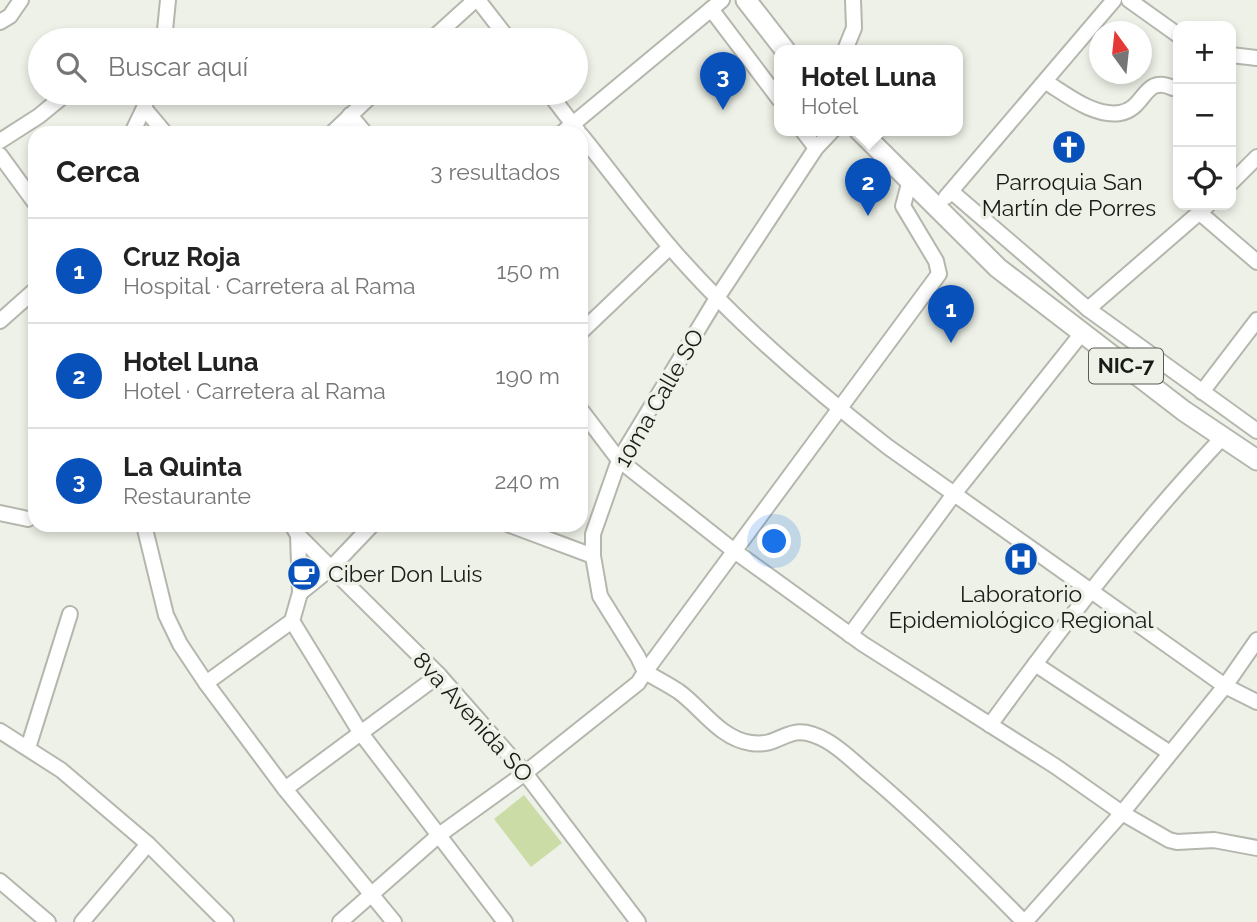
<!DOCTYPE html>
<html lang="es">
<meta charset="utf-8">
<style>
body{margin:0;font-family:Raleway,sans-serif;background:#f6f6f6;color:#222}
.controls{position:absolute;right:21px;top:21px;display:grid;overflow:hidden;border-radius:14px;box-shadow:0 4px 10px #0003}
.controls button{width:63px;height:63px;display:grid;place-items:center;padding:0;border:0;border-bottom:2px solid #e0e0e0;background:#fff;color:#222;font:35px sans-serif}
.compass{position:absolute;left:1089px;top:21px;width:63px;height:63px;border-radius:50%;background:#fff;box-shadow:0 4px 10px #0003;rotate:345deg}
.you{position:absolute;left:775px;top:542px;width:24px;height:24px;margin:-18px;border:5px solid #fff;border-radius:50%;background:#1a73e8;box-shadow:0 0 0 10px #1a73e833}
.badge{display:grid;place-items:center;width:46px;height:46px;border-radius:50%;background:#0850ba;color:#fff;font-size:23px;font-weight:700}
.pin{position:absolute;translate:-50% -58px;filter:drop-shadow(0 2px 4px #0008)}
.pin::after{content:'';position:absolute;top:37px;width:24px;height:21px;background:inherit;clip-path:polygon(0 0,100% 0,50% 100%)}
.popup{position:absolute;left:774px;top:45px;width:189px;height:91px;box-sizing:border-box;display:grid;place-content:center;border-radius:14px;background:#fff;filter:drop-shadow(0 2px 5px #0005);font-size:23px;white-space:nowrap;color:#767676}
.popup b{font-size:26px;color:#222}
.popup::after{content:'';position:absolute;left:50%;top:100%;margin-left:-14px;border:14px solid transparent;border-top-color:#fff}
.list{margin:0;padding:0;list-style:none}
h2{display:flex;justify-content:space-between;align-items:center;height:91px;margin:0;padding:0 28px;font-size:30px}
h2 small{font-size:23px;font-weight:400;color:#767676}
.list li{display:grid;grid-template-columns:46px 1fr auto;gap:21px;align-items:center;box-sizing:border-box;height:105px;padding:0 28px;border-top:2px solid #e0e0e0}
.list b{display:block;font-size:26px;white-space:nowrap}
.list p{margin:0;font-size:23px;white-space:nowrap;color:#767676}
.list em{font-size:23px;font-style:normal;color:#767676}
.icon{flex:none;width:38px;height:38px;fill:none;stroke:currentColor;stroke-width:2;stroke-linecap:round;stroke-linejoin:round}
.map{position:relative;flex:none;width:1257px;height:922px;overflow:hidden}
.search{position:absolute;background:#fff;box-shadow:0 4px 10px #0003;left:28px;top:28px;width:560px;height:77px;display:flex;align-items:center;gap:18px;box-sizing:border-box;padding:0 24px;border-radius:38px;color:#767676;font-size:26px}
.panel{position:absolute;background:#fff;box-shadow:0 4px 10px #0003;left:28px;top:126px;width:560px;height:406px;border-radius:21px}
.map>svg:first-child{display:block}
.pitch{fill:#cbdca6}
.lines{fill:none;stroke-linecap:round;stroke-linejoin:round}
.minor-casing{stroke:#b4b7ad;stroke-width:18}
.highway-casing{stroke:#b4b7ad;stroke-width:23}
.minor{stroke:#fff;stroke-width:14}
.highway{stroke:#fff;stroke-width:19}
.labels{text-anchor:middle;stroke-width:7;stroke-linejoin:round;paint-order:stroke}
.shield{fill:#edf1e7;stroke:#595b55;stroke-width:2}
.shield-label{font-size:21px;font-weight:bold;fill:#1a1b17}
.poi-label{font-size:23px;fill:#1a1b17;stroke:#edf1e7}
.street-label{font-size:23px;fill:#1a1b17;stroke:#edf1e7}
</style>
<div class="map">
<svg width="1257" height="922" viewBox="0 0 1257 922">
<rect width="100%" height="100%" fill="#edf1e7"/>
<path class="pitch" d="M524 795 562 843 531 867 494 819Z"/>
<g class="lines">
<g class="minor-casing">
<g id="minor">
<path d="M478 0 509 40"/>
<path d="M1129 0 1178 35"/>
<path d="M711 9 779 99"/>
<path d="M0 22 10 16 21 0"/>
<path d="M164 40 168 0"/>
<path d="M431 40 475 0"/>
<path d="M845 50 854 28 853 0"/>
<path d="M1231 55 1257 58"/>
<path d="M1046 82C1067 95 1094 117 1120 113 1146 109 1143 74 1173 88"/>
<path d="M549 93 578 131"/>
<path d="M144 108 165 133"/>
<path d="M350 115 365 133"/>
<path d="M802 130 816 148"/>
<path d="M132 133 144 108 149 93"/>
<path d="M332 133 374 93"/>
<path d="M562 133 722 0"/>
<path d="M581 135C611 172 640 212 671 248 734 321 812 388 888 447L1225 686 1257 640"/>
<path d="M0 141 39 116 67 93"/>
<path d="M0 155 35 203"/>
<path d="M910 180 903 206 936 261 939 274 645 672C656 678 667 684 678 691 701 707 720 739 751 743 784 748 787 718 827 741 843 750 858 766 873 778 926 823 975 872 1024 922"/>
<path d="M1231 183 1257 157"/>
<path d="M952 192 1088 309 1257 431"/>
<path d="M946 197 1114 0"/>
<path d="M1200 213 1257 262"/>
<path d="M1088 309 1208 205"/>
<path d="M0 321 35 290"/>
<path d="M581 332 670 247"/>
<path d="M1202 392 1257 320"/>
<path d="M581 410 619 460 733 550 863 644 1055 766 1122 813 1169 840 1177 842 1214 840 1257 848"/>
<path d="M0 513 28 519"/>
<path d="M144 525 166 615 180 644 206 683 285 789 394 922"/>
<path d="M292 525 298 535 331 568 439 675 525 773 638 922"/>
<path d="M510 525 593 556"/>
<path d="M300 593 331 568 372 525"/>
<path d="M292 621 360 732 505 922"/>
<path d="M850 635 954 494 1082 333"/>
<path d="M1035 664 1170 753"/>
<path d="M206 683 292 621 300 593 298 535"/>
<path d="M990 725C1064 624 1137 528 1223 437"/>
<path d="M0 731 61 770 148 844 226 922"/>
<path d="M28 748 70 614"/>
<path d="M285 789 439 675"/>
<path d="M0 881 48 922"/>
<path d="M82 922 148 844"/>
<path d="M340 922 439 835 525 773 638 683 645 672 638 657 600 596 593 556V534L619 460 717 298 816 148 833 130"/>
<path d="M1025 922 1122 813 1225 686 1257 702"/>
</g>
</g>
<g class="highway-casing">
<g id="highway">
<path d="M746 0 785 50"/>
<path d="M859 130 998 268 1184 411 1257 460"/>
</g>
</g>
<use href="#minor" class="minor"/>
<use href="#highway" class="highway"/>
</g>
<defs>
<g id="church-disc" transform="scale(1.75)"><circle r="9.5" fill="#0850ba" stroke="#edf1e7"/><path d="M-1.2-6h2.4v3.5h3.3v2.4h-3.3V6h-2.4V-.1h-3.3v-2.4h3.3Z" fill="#fff"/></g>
<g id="hospital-disc" transform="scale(1.75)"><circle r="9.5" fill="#0850ba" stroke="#edf1e7"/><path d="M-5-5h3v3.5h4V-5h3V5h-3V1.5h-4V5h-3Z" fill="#fff"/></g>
<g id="cafe-disc" transform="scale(1.75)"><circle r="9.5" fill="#0850ba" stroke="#edf1e7"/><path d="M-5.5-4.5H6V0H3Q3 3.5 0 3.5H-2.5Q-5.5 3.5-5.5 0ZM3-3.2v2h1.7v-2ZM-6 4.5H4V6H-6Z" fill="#fff"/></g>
</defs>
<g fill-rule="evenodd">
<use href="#church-disc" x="1069" y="147"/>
<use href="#hospital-disc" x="1021" y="559"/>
<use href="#cafe-disc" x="304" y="574"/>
</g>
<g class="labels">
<rect class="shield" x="1089" y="348.5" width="74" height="35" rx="5"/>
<g class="shield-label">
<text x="1126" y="373">NIC-7</text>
</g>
<g class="poi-label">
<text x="1069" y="190">Parroquia San<tspan x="1069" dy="26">Martín de Porres</tspan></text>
<text x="328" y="582" text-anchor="start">Ciber Don Luis</text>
<text x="1021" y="602">Laboratorio<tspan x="1021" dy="26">Epidemiológico Regional</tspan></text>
</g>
<g class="street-label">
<text transform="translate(659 398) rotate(-60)" y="8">10ma Calle SO</text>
<text transform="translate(473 717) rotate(48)" y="8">8va Avenida SO</text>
</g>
</g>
</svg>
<div class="controls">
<button>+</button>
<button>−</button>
<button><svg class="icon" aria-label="locate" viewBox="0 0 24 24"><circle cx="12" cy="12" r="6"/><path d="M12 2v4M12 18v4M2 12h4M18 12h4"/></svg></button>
</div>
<svg class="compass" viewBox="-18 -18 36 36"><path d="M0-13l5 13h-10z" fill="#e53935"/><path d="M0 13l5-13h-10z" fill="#767676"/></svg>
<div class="you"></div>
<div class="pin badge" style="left:951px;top:343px">1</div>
<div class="pin badge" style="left:868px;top:216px">2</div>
<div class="popup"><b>Hotel Luna</b>Hotel</div>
<div class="pin badge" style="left:723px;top:110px">3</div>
<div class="search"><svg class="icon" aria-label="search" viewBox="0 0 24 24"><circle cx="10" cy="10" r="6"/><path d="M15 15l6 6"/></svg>Buscar aquí</div>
<section class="panel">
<h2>Cerca<small>3 resultados</small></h2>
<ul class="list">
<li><span class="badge">1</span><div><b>Cruz Roja</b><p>Hospital · Carretera al Rama</p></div><em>150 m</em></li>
<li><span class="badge">2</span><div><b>Hotel Luna</b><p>Hotel · Carretera al Rama</p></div><em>190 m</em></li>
<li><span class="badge">3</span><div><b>La Quinta</b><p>Restaurante</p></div><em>240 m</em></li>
</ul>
</section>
</div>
